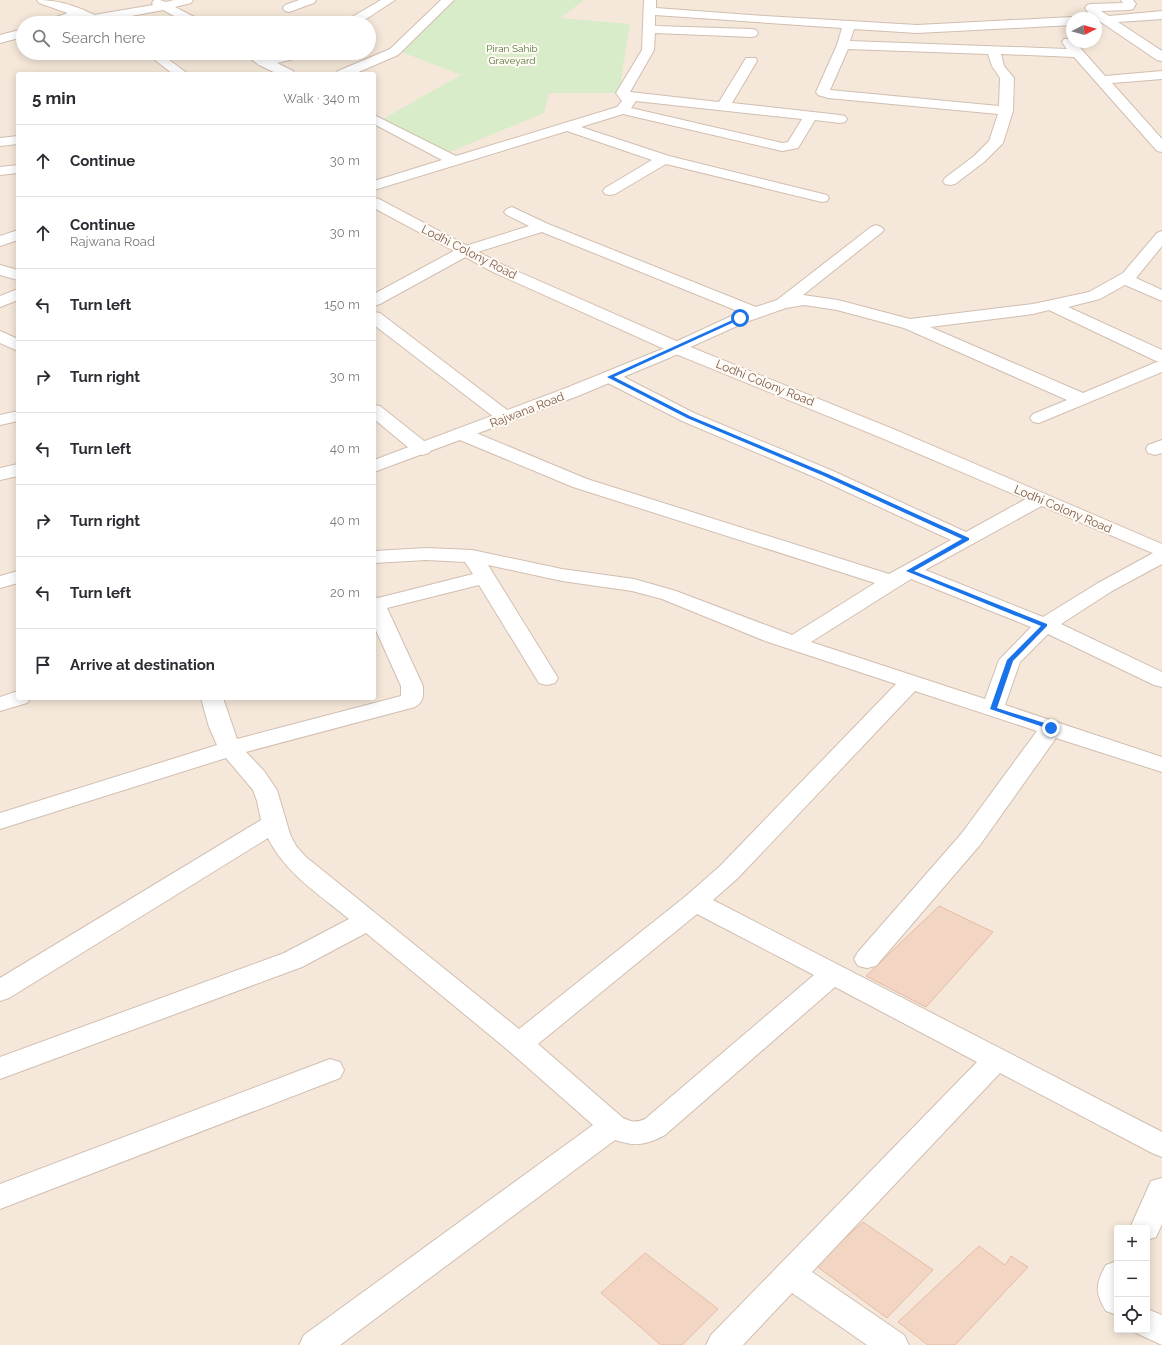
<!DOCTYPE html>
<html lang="en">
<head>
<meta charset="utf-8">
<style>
  :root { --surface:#fff; --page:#f7f7f7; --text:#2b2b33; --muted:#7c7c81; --line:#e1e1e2 }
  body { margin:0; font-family:Raleway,sans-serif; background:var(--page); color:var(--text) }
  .controls { position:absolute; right:12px; bottom:12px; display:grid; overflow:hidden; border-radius:4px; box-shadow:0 2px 10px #0003 }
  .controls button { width:36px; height:36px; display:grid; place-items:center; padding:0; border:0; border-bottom:1px solid var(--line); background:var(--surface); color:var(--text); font:20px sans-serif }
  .compass { position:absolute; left:1066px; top:12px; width:36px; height:36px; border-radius:50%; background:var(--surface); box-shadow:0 2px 10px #0003; rotate:84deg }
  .stop { position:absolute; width:12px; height:12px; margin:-9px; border:3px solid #1a73e8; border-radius:50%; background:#fff }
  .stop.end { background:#1a73e8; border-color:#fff; box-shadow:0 1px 4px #0008 }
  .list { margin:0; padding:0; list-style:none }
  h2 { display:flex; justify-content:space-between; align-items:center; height:52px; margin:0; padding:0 16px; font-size:17px }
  h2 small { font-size:13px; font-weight:400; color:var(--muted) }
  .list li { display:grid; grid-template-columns:26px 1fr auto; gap:12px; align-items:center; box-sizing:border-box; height:72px; padding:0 16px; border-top:1px solid var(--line) }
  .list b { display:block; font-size:15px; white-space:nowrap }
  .list p { margin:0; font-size:13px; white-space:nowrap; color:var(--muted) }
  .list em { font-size:13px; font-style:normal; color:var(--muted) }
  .icon { flex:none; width:22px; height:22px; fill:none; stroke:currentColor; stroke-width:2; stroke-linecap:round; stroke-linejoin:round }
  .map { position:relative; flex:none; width:1162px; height:1345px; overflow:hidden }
  .search { position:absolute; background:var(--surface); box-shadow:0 2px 10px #0003; left:16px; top:16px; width:360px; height:44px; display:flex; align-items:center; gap:10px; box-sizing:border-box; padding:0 14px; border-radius:22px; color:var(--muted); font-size:15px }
  .panel { position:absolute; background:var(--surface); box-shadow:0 2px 10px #0003; left:16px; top:72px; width:360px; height:628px; border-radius:4px }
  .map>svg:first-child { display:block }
  .residential { fill:#f5e8da; fill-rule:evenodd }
  .green { fill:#d8ecc9 }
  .building { fill:#f3d5c3; stroke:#e6bba3 }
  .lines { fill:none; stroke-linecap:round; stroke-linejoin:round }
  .minor-casing { stroke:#d1beb0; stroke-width:2 }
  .tertiary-casing { stroke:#d1beb0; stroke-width:2 }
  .secondary-casing { stroke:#d6c0b0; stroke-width:2 }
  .minor { fill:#fff; fill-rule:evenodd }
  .tertiary { fill:#fff; fill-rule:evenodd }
  .secondary { fill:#fff; fill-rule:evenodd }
  .route { fill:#1a73e8 }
  .labels { text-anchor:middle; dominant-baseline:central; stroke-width:4; stroke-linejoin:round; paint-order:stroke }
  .far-park-label { font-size:10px; fill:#537a41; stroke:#fffaf3 }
  .street-label { font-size:12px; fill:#7a5c4d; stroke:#fffaf3 }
</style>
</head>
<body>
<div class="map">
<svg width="1162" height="1345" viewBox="0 0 1162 1345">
  <rect width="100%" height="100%" fill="#fdf6ec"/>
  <path class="residential" d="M0 0H1162V1345H0ZM1072 18H1096V42H1072ZM23 23H369V53H23ZM18 74H374V698H18ZM1117 1228H1147V1330H1117Z"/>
  <path class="green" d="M443 0H582L583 1 560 18 630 24 619 93H549L544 113 445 154 381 120 461 75 399 51Z"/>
  <path class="building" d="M939 906 993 932 926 1007 866 976Z
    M863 1222 933 1270 887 1318 815 1265Z
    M979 1246 1005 1265 1011 1256 1028 1267 955 1345H928L898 1322Z
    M645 1253 718 1309 682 1345H661L601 1293Z"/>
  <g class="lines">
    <defs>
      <path id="minor" d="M154 0H160L166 2 174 0H193L191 3 175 7 200 20 202 23H187L163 10 94 23 90 22 88 19 90 16 94 15 153 5 152 3Z
        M299 0H316L314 3 289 12 285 11 283 8 285 5Z
        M381 0H395L360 23H345L347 20Z
        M441 0H454L398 55 354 74H336L338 71 390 49Z
        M644 0H656V8L765 16 917 25 1072 17 1075 18H1072V25L917 33 854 29 850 41 1067 49 1062 42 1064 39H1072V42H1075L1105 76 1162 71V79L1112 83 1162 139V152L1157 151 1074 57 1001 54 1004 66 1014 78 1013 111 1003 143 984 162 955 184 950 185 945 184 943 181 945 178 974 156 989 141 998 114 828 98 818 95 816 92 837 45 842 28 655 15V26L752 29 756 30 758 33 756 36 752 37 655 33 654 50 630 92 719 102 746 58H756L757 61 732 103 840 115 845 116 847 119 845 122 840 123 815 120 798 148 782 151 623 114 581 127 669 156 827 195 829 198 827 201 822 202 666 164 615 194 610 195 605 194 603 191 605 188 652 160 567 131 374 190V181L442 160 374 124V115L456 156 617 107 622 101 616 93 642 50ZM848 49 988 54 992 66 1000 78 999 106 830 90ZM636 101 802 119 788 142 782 143 631 108Z
        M1121 0H1133L1136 4 1133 9 1129 10 1101 11 1109 16 1162 11V19L1118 22 1162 51V61L1157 60 1089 14 1085 8 1087 5 1091 4 1123 3Z
        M80 9 84 10 86 13 84 16 63 23H45L47 20Z
        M23 29V37L0 43V35Z
        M243 53H259L267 57 286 53H308L306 56 277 63 293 71 295 74H278L259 65Z
        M18 136V144L0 146V138Z
        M18 165V173L0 175V167Z
        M512 207 548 224 756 307 777 300 871 227 876 225 881 227 884 230 881 233 803 295 838 300 910 319 1033 304 1089 292 1123 273 1157 233 1162 231V246L1136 278 1162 290V301L1125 285 1100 299 1068 307 1162 350V372L1039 423 1033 422 1030 418 1033 414 1067 400 904 328 837 310 804 305 786 308 746 322 677 353 671 352 668 348 671 344 740 312 542 232 471 254 380 304 374 306V294L459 248 529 226 507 215 504 212 507 209ZM1049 310 1156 361H1159L1083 393 930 327 1033 314Z
        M18 230V240L0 246V236Z
        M0 265 18 270V280L0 275Z
        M18 289V300L0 307V296Z
        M374 312 380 313 511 413 514 417 511 421 505 422 499 421 374 325Z
        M0 331 18 339V351L0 343Z
        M610 372 616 373 694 413 833 471 966 532 1033 495 1040 493 1047 495 1050 499 1047 503 925 570 1043 617 1098 583 1155 552 1162 550V564L1112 591 1061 624 1162 672V687L1154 685 1048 634 1020 662 1005 705 1162 757V772L1056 738 980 845 876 966 867 968 858 966 854 959 858 952 962 833 1037 731 915 691 738 878 713 900 1162 1132V1157L1152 1153 1000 1073 812 1272 904 1335 909 1345H867L792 1293 743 1345H706L711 1335 977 1062 835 987 665 1135C646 1145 636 1147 615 1140L340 1345H299L304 1335 593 1125 509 1051 366 933 302 967 0 1079V1057L284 953 349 919C320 895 285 873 268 838L9 998 0 1001V978L261 820 257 801 253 790 226 758 0 829V813L217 745 209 727 201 698H223L237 739 401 696V686L374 626V597L378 598 473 574 465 562 426 560 374 563V551L426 548 472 550 562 569 634 579 676 591 792 635 875 583 573 487 455 438 453 434 455 430 462 428 469 430 587 479 889 574 951 540 819 479 682 421 604 381 601 377 604 373ZM488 565 562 581 632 591 662 599 765 641 896 684 720 866 686 896 519 1029 306 857 296 846 290 834 277 790 264 771 246 752 415 707C424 701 423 696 423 686L387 608 479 585 539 683 547 685 555 683 558 678ZM911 579 1031 627 999 660 985 699 811 642ZM697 914 814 975 645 1119C636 1123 631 1122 623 1118L538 1044Z
        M374 405 380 406 429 445 431 449 429 453 422 455 415 453 374 419Z
        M18 411V421L0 425V415Z
        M1162 440V453L1155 455 1148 453 1146 449 1148 445Z
        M18 464V476L0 480V468Z
        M18 691V698H30L27 703 0 711V697Z
        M330 1059 340 1062 344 1070 340 1078 0 1209V1184Z
        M1162 1178V1224L1156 1237 1147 1240V1228H1130L1151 1181Z
        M1117 1261V1315L1106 1311C1094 1292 1096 1283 1106 1265Z
        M1147 1309 1162 1315V1345L1136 1333 1134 1330H1147Z"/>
      <path id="tertiary" d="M677 343 683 344 686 348 683 352 578 396 374 472V460L566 388Z
        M18 571V583L0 588V576Z"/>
      <path id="secondary" d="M37 0C64 0 82 9 105 20L107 23H91L76 16 39 3Z
        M146 53H160L188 74H173Z
        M374 198 379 199 505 266 683 344 898 431 1162 544V557L884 439 671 352 493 272 374 208Z"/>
    </defs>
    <use href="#minor" class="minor-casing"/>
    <use href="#tertiary" class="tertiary-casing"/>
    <use href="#secondary" class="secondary-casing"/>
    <use href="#minor" class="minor"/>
    <use href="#tertiary" class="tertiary"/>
    <use href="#secondary" class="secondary"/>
  </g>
  <path class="route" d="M739 317 743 318 614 377 690 416 828 474 969 538V540L914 571 1047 624V626L1013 661 997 708 1054 726V729H1049L990 709 1007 660 1041 626 906 571 962 539 824 476 687 418 607 377Z"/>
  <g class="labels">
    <g class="far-park-label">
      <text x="512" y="48">Piran Sahib<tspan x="512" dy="12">Graveyard</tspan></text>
    </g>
    <g class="street-label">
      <text transform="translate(469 252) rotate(27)">Lodhi Colony Road</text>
      <text transform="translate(765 383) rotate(22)">Lodhi Colony Road</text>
      <text transform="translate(527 410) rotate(-21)">Rajwana Road</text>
      <text transform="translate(1063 509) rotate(23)">Lodhi Colony Road</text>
    </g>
  </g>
</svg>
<div class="controls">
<button>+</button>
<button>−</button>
<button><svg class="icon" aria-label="locate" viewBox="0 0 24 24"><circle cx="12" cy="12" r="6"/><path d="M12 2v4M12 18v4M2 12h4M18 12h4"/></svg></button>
</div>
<svg class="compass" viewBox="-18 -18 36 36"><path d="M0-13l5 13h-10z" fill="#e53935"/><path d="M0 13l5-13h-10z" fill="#7c7c81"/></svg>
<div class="stop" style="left:740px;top:318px"></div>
<div class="stop end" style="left:1051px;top:728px"></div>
<div class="search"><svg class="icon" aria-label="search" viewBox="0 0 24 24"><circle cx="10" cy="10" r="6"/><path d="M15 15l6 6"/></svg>Search here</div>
<section class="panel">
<h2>5 min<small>Walk · 340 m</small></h2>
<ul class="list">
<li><svg class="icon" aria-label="ahead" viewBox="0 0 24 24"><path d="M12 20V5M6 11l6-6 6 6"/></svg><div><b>Continue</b></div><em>30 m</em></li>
<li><svg class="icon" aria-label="ahead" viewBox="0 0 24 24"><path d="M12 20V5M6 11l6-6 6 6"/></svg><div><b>Continue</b><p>Rajwana Road</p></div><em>30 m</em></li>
<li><svg class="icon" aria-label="left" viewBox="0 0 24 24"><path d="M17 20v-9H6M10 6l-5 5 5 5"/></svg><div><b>Turn left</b></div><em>150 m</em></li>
<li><svg class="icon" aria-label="right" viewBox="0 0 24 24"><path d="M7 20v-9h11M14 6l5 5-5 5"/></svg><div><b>Turn right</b></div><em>30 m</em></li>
<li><svg class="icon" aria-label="left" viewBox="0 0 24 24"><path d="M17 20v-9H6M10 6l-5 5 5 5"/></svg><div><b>Turn left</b></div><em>40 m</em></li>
<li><svg class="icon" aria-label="right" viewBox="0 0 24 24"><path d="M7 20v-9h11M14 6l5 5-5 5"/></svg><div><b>Turn right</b></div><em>40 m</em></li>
<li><svg class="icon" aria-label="left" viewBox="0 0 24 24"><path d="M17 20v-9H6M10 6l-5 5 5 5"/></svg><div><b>Turn left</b></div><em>20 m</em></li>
<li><svg class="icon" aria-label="arrive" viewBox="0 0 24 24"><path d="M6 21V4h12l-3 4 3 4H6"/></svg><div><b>Arrive at destination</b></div></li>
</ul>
</section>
</div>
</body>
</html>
